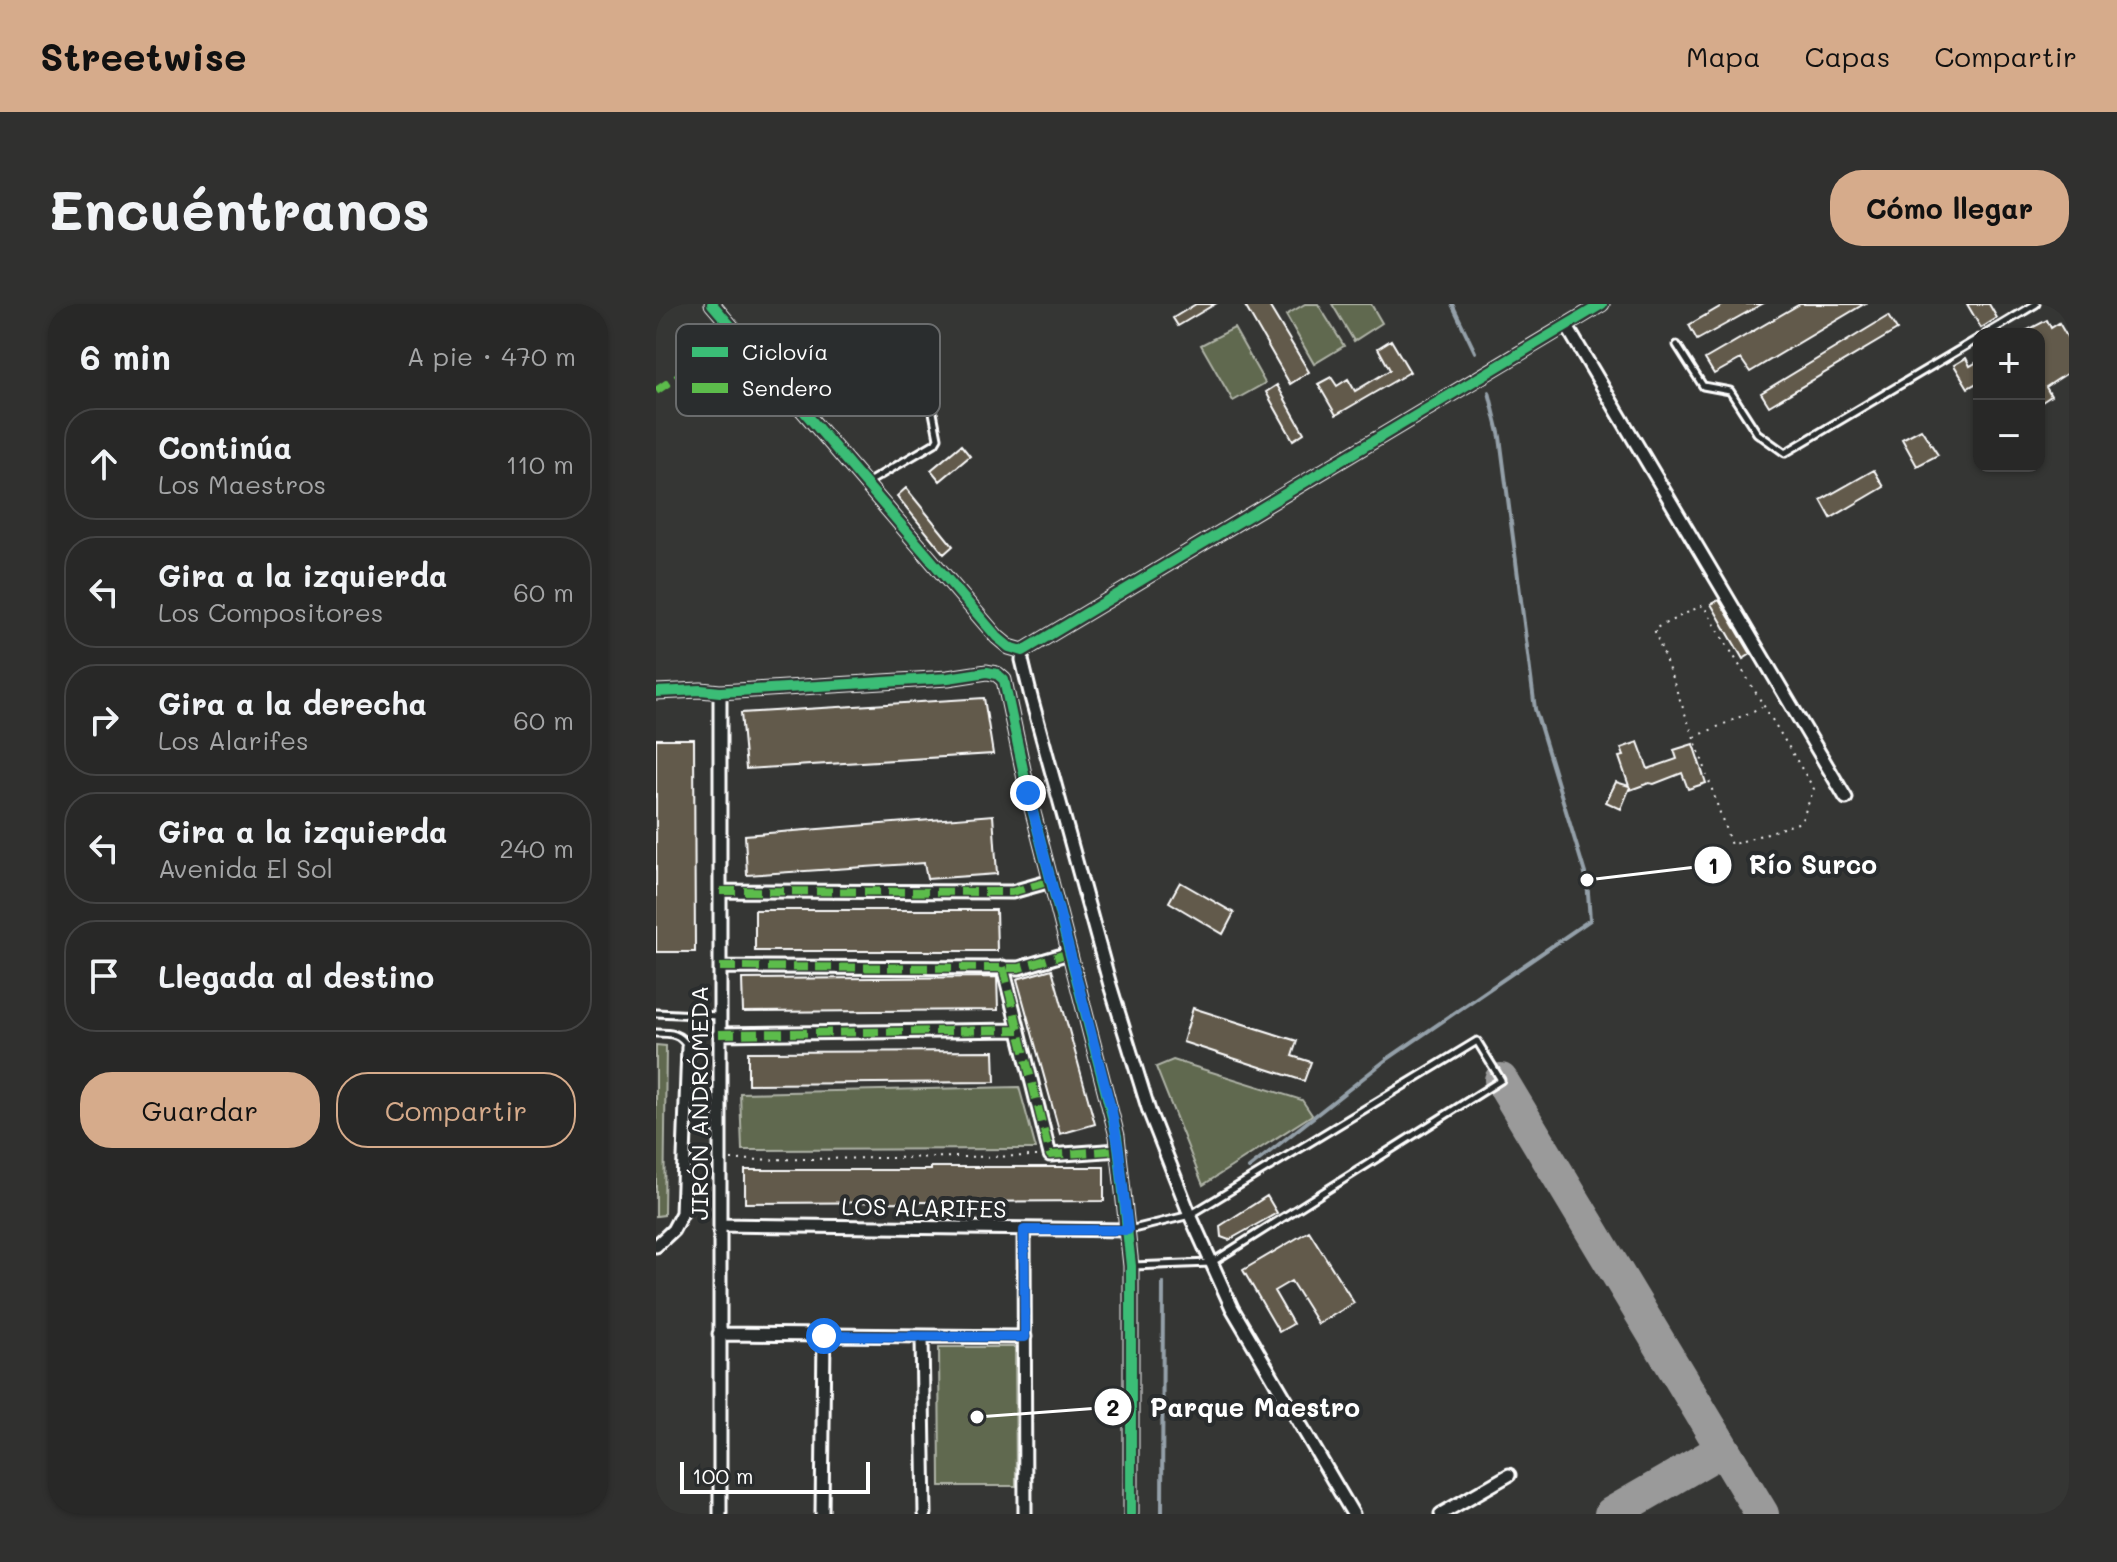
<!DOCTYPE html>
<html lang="es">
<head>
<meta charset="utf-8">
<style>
  :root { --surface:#282827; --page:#30302f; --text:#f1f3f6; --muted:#a5a6a7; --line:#444; --accent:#d6ab8b }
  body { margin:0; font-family:Mali,sans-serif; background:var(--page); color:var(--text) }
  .controls { position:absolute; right:24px; top:24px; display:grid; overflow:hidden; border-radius:16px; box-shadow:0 2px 6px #0004 }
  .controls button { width:72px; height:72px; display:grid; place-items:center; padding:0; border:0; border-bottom:2px solid var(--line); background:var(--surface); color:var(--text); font:40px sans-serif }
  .scale { position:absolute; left:24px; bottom:20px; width:190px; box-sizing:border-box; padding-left:8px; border:4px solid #fff; border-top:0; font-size:22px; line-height:28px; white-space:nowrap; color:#fff; -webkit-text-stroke:6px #2a2d2e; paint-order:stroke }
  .stop { position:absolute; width:24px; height:24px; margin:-18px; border:6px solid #1a73e8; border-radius:50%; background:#fff }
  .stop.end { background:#1a73e8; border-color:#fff; box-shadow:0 2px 8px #0008 }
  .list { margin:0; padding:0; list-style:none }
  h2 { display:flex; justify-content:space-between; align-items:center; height:104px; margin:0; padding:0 32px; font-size:34px }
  h2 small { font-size:26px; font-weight:400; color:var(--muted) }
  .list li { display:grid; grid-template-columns:52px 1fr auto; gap:24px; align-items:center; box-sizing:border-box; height:112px; margin:0 16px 16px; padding:0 16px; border:2px solid var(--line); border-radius:32px }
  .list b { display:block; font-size:30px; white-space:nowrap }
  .list p { margin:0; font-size:26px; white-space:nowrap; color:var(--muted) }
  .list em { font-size:26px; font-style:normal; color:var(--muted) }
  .actions { display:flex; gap:16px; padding:24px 32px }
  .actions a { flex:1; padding:18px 0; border:2px solid var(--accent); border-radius:32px; text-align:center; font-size:28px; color:var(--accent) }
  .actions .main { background:var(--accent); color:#111 }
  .icon { flex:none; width:44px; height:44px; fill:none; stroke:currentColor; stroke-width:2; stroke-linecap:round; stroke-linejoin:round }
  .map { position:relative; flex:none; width:1413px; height:1210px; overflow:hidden; border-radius:32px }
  header { display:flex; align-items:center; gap:48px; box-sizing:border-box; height:112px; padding:0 40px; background:var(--accent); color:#111 }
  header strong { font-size:38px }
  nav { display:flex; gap:44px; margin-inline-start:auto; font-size:28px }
  .intro { display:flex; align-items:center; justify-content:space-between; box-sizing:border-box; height:192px; padding:0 48px }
  h1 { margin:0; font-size:56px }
  .button { padding:20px 36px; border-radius:32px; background:var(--accent); color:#111; font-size:28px; font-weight:700 }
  main { display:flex; gap:48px; padding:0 48px }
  aside { flex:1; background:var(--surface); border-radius:32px; box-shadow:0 2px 6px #0004 }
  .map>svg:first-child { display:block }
  .green { fill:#606950; stroke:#b0b4a8; stroke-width:2 }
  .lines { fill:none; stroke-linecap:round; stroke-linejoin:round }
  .stream { stroke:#94a0a9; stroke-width:4 }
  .taxiway { stroke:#9a9a9a; stroke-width:34 }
  .building { fill:#625a4b; stroke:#fff; stroke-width:2 }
  .service-casing { stroke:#fff; stroke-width:11 }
  .minor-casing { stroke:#fff; stroke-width:17 }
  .path { stroke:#fff; stroke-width:2; stroke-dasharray:2 6; stroke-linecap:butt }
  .service { stroke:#2a2d2e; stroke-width:5 }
  .minor { stroke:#2a2d2e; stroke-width:11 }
  .quiet { stroke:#5cbc4b; stroke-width:8; stroke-dasharray:16 8; stroke-linecap:butt }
  .cycleway-casing { stroke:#2a2d2e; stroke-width:15 }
  .cycleway { stroke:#3abd76; stroke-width:10 }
  .route { stroke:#1a73e8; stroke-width:10 }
  .labels { text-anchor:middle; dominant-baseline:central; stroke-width:8; stroke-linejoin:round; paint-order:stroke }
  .street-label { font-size:24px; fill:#fff; stroke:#2a2d2e }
  .key { fill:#2a2d2e; stroke:#6a6c6d; stroke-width:2 }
  .key-label { font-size:22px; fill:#fff }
  .leader { fill:none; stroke:#fff; stroke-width:3 }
  .callout-dot { fill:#fff; stroke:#2a2d2e; stroke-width:3 }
  .mark-label { font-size:24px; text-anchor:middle; font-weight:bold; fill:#111 }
  .callout-label { font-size:26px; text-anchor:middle; font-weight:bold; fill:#fff; stroke:#2a2d2e; stroke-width:8; stroke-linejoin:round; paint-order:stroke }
</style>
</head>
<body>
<header>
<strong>Streetwise</strong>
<nav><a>Mapa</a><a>Capas</a><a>Compartir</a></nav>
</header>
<div class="intro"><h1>Encuéntranos</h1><a class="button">Cómo llegar</a></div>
<main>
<aside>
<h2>6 min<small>A pie · 470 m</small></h2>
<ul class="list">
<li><svg class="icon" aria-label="ahead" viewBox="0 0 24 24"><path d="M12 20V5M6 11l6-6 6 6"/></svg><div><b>Continúa</b><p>Los Maestros</p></div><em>110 m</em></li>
<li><svg class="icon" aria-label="left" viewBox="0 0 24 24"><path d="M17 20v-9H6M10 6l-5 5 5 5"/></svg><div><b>Gira a la izquierda</b><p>Los Compositores</p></div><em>60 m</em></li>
<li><svg class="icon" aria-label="right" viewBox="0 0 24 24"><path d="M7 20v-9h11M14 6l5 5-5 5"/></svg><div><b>Gira a la derecha</b><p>Los Alarifes</p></div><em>60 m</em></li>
<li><svg class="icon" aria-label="left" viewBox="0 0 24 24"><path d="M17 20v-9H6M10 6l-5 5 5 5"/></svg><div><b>Gira a la izquierda</b><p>Avenida El Sol</p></div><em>240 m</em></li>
<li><svg class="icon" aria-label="arrive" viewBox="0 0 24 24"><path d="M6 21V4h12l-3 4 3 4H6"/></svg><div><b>Llegada al destino</b></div></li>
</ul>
<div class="actions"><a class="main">Guardar</a><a>Compartir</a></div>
</aside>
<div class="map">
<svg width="1413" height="1210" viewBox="0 0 1413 1210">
  <rect width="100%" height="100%" fill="#353634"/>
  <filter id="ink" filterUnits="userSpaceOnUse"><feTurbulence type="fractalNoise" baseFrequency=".0125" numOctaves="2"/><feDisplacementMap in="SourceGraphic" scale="16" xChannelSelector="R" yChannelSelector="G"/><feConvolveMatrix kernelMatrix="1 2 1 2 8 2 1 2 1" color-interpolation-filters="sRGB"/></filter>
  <g filter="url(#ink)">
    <path class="green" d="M649 0H662L688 42 658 60 630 11Z
      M676 0H715L726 19 698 37Z
      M578 24 609 79 577 97 545 41Z
      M0 741 10 742 8 911 0 912Z
      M517 756 646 796 656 811 547 881 500 763Z
      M363 783 380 845 86 846 84 789Z
      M283 1043H359L360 1182H284Z"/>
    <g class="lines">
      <path class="stream" d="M796 0 819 48
        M593 864 730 756 934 616 931 576 879 405 844 133 833 88
        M506 1210 507 979"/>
      <path class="taxiway" d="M845 776 1106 1210
        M955 1210 1067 1145"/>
    </g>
    <path class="building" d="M540 0H559L522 22 517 14Z
      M588 0H612L653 68 634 80Z
      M1069 0H1106L1041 36 1033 21Z
      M1144 0H1208L1094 68 1085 55 1058 70 1049 55Z
      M1311 0H1333L1341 14 1325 24Z
      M1232 12 1241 26 1113 102 1105 89Z
      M1391 16 1395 24 1403 19 1413 36V68L1390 83 1395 92 1383 100V30H1364Z
      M735 36 754 68 680 111 662 80 675 73 681 82 692 75 699 87 734 66 722 44Z
      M1310 54 1314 62 1323 57V78L1312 84 1298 61Z
      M621 81 648 129 637 136 610 88Z
      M1265 125 1282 151 1261 162 1246 135Z
      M305 141 314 152 284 177 275 166Z
      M1218 166 1228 183 1175 214 1165 196Z
      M250 184 297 242 288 250 241 192Z
      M1063 296 1095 350 1087 355 1055 300Z
      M328 394 337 450 90 465 85 409Z
      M0 435H38L39 648H0Z
      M982 438 992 465 1021 455 1018 446 1037 440 1050 479 1032 485 1026 469 998 480 993 479 974 486V483L965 505 950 498 960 478 973 482 963 453 968 452 965 444Z
      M337 511 341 570 271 575 268 559 91 571 89 531Z
      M524 578 578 609 567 630 513 598Z
      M99 606H340L341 647H99Z
      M396 665 439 820 404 830 361 675Z
      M341 673 342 706 87 708 86 675Z
      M537 704 641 737 636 752 655 758 648 777 527 738Z
      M338 747 339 778 92 780V748Z
      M275 863H448V897L89 899V866H275Z
      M611 892 621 909 573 936 565 933 564 922Z
      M653 927 698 999 662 1020 635 977 618 987 637 1020 623 1028 587 966Z"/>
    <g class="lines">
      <defs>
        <path id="service" d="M1330 30 1380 0
          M1021 41 1047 82 1074 87 1101 129 1129 149 1323 34
          M211 179 279 139 282 134 272 83
          M0 709 63 712
          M0 729C15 729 24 729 32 743
          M473 926 534 911 821 737 845 776 555 959 476 962"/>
        <path id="minor" d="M56 0 341 333 353 343 367 347 946 0
          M910 21 1190 494
          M367 347 366 356 375 393 454 681 493 807 534 911 576 1004 697 1210
          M0 388 45 386 64 388 292 374 331 368 341 370 348 376 372 489 461 832 475 962V1210
          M64 388V1210
          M64 587 356 588 395 577
          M64 663 363 664 413 649
          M347 663 394 851 463 846
          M63 730 363 726
          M64 921 472 926
          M368 926 369 1210
          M0 942 17 926 26 909 32 743
          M63 1030 369 1033
          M266 1034 269 1210
          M166 1210 168 1032
          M785 1210 853 1171"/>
      </defs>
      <use href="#service" class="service-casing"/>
      <use href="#minor" class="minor-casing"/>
      <path class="path" d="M1039 433 1106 403
        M1049 464 998 325 1047 301 1158 485 1145 518 1075 541 1051 471
        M75 856 381 852"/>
      <use href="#service" class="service"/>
      <use href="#minor" class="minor"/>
      <path class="quiet" d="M0 87 25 70
        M64 587 356 588 395 577
        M64 663 363 664 413 649
        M347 663 394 851 463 846
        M63 730 363 726"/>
      <defs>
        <path id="cycleway" d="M56 0 341 333 353 343 367 347 946 0
          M0 388 45 386 64 388 292 374 331 368 341 370 348 376 372 489 461 832 475 962V1210"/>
      </defs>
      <use href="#cycleway" class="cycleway-casing"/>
      <use href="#cycleway" class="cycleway"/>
    </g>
  </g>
  <g class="lines" filter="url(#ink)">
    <path class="route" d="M168 1032 369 1033 368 926H472L463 846 456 808 372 489"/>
  </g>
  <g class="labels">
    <g class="street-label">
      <text transform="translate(42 799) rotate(-90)">JIRÓN ANDRÓMEDA</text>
      <text transform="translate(268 903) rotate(1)">LOS ALARIFES</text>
    </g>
  </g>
  <rect x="20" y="20" width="264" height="92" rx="12" class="key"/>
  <rect x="36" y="43" width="36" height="10" fill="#3abd76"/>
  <rect x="36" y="79" width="36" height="10" fill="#5cbc4b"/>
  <g class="key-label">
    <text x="86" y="56">Ciclovía</text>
    <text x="86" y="92">Sendero</text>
  </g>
  <path class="leader" d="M931 576L1057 561M321 1113L457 1103"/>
  <g class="callout-dot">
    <circle cx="931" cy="576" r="8"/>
    <circle cx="321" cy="1113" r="8"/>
    <circle cx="1057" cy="561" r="20"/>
    <circle cx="457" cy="1103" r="20"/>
  </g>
  <g class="mark-label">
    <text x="1057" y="570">1</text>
    <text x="457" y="1112">2</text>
  </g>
  <g class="callout-label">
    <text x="1157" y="570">Río Surco</text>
    <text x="599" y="1113">Parque Maestro</text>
  </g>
</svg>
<div class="controls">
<button>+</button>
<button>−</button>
</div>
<div class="scale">100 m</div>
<div class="stop" style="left:168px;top:1032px"></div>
<div class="stop end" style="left:372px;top:489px"></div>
</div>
</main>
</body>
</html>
